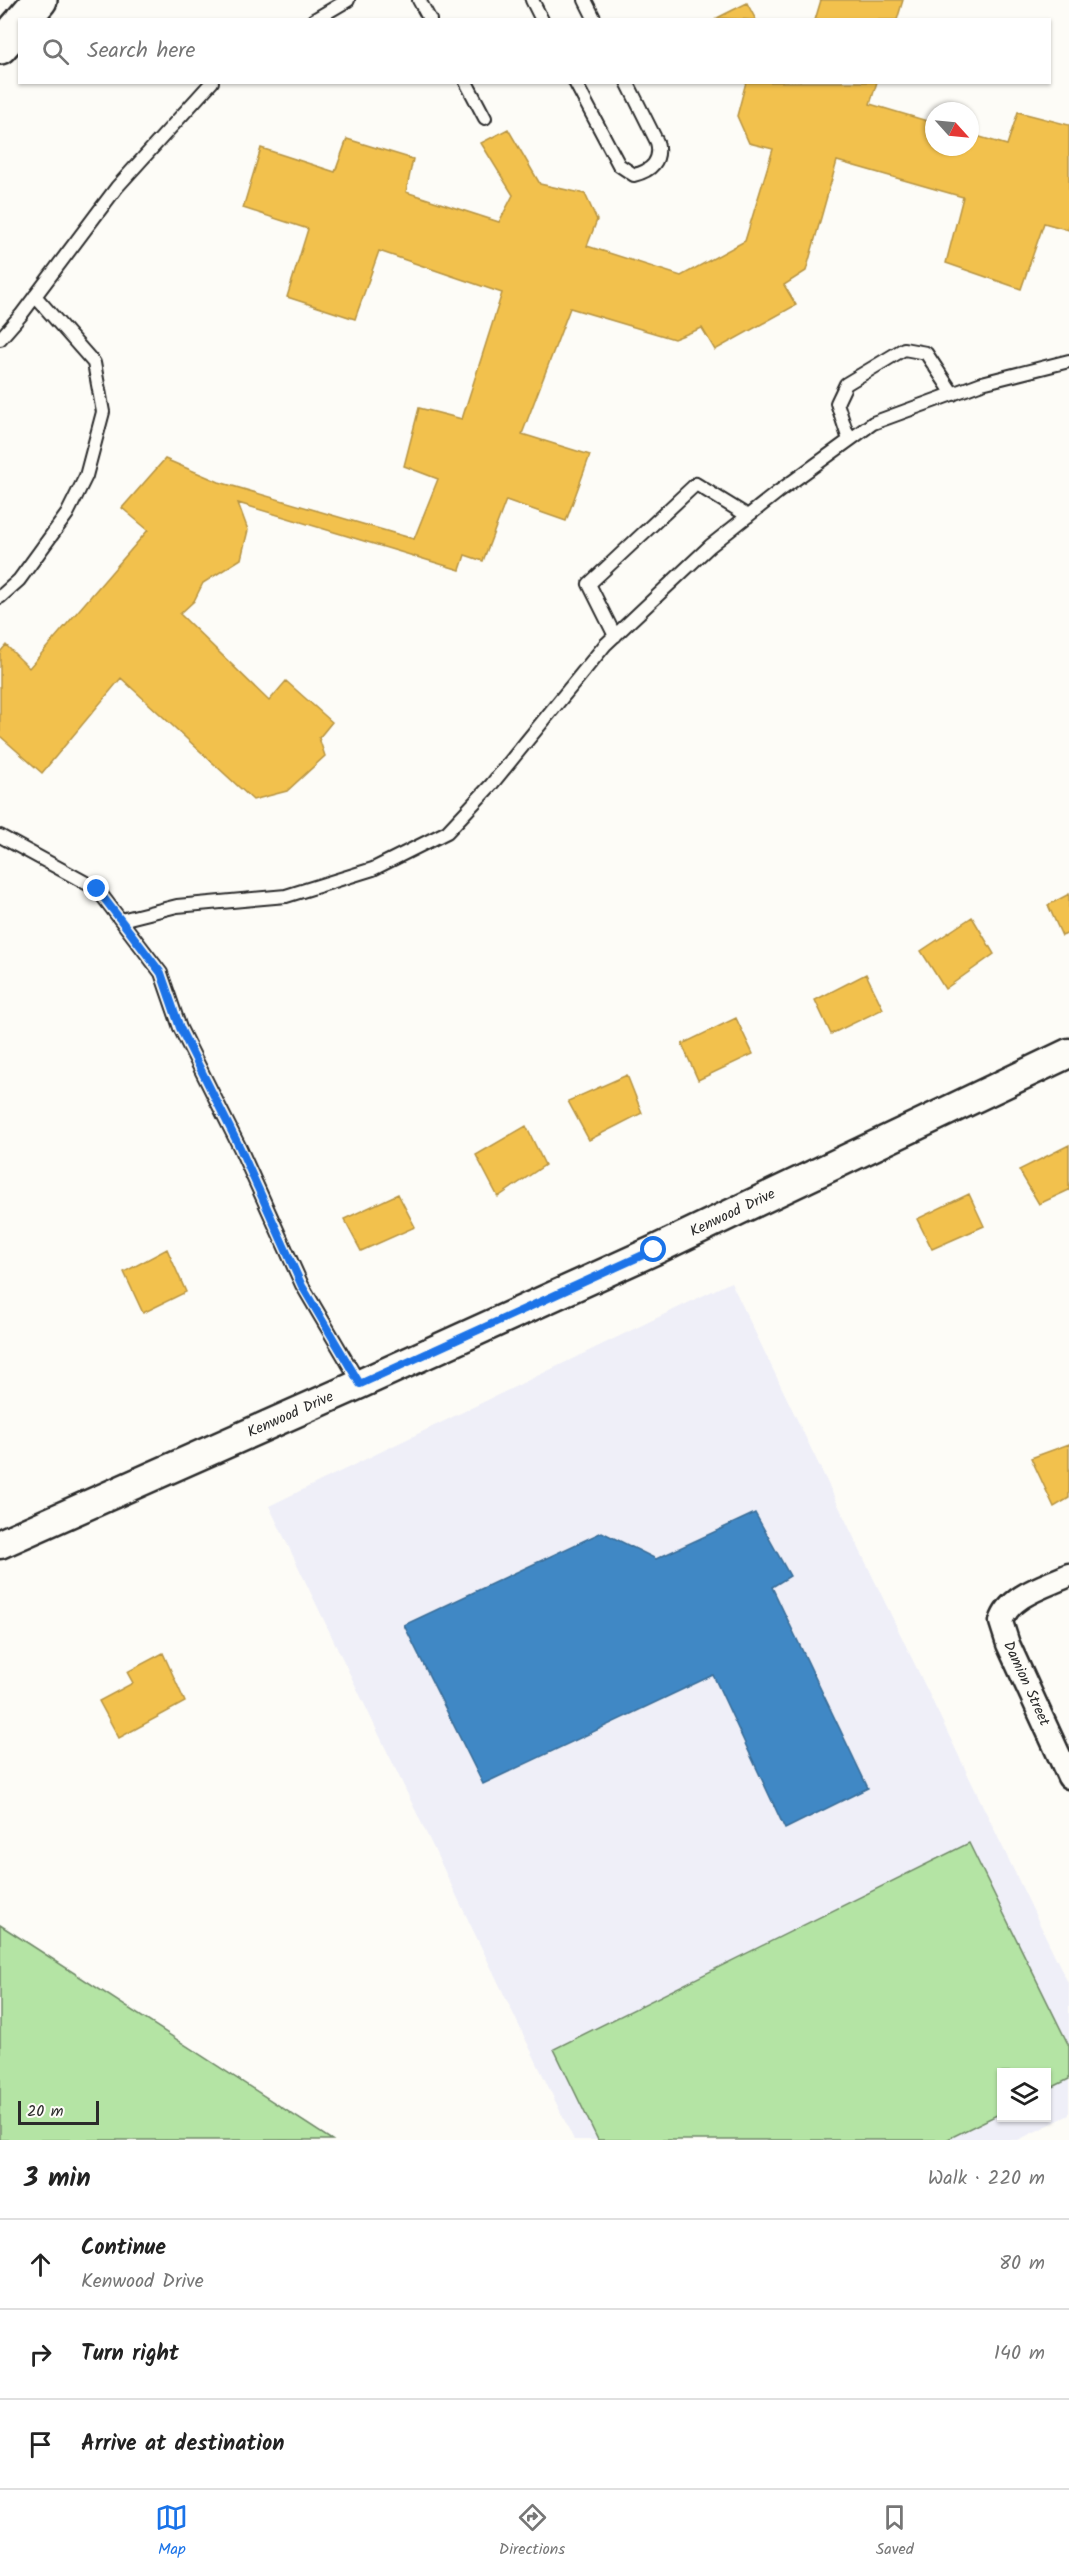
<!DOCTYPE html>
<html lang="en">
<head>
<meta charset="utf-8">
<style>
  :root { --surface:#fff; --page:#f6f6f6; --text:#222; --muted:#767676; --line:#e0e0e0; --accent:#1a73e8 }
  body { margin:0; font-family:Kalam,sans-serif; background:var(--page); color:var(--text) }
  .controls { position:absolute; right:18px; bottom:18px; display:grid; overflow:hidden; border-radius:0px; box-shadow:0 2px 4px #0004 }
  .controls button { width:54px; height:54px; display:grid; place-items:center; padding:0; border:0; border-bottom:2px solid var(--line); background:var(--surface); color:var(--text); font:30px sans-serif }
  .compass { position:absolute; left:925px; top:102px; width:54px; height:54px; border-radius:50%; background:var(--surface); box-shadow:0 2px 4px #0004; rotate:117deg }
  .scale { position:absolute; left:18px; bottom:15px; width:81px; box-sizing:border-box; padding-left:6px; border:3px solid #2b2b2b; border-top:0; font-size:16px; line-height:21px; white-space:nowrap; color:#2b2b2b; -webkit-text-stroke:4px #fdfcf7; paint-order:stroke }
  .stop { position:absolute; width:18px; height:18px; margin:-14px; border:4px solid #1a73e8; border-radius:50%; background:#fff }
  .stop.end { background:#1a73e8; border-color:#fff; box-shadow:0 2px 6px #0008 }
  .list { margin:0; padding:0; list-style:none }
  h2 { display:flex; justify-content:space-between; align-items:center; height:78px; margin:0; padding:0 24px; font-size:26px }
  h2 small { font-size:20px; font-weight:400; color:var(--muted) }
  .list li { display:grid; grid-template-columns:39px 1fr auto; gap:18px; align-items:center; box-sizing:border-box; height:90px; padding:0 24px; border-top:2px solid var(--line) }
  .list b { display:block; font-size:22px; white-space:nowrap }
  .list p { margin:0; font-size:20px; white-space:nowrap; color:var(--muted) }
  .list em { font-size:20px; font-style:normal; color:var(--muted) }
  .icon { flex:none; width:33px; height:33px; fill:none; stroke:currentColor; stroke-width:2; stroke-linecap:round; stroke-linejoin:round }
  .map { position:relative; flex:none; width:1069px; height:2140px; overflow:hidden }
  .search { position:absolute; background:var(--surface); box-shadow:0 2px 4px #0004; left:18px; right:18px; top:18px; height:66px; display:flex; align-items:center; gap:15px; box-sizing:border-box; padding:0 21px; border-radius:0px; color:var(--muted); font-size:22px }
  .sheet { height:348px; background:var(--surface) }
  nav { display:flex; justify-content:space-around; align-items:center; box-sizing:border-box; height:84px; border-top:2px solid var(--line); background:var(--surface); font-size:16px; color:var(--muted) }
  nav a { display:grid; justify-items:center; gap:3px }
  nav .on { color:var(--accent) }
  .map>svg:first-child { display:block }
  .built { fill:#efeff8; fill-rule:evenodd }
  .green { fill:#b4e4a4; stroke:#708868; stroke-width:1.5 }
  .homes { fill:#f2c14e; stroke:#b69444; stroke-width:1.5 }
  .schools { fill:#3f88c5; stroke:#396c97; stroke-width:1.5 }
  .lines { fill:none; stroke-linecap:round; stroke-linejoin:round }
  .service-casing { stroke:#2b2b2b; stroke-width:16 }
  .minor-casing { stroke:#2b2b2b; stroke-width:27 }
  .tertiary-casing { stroke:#2b2b2b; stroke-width:33 }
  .motorway-casing { stroke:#2b2b2b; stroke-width:38 }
  .service { stroke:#fdfcf7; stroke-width:12 }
  .minor { stroke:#fdfcf7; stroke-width:22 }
  .tertiary { stroke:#fdfcf7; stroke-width:28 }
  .motorway { stroke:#fdfcf7; stroke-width:33 }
  .route { stroke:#1a73e8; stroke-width:8 }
  .labels { text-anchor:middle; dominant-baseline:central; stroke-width:6; stroke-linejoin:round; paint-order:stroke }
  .street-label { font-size:15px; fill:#2b2b2b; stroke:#fdfcf7 }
</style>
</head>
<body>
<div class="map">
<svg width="1069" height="2140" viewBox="0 0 1069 2140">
  <rect width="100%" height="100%" fill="#fdfcf7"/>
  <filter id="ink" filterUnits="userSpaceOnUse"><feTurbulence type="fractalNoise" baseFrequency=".0167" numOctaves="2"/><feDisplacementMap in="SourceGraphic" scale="12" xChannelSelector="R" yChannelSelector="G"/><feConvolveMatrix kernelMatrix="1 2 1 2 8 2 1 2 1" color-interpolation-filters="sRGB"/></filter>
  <g filter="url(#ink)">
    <path class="built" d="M731 1282 1069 1985V2115L1018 2140H574L269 1506ZM1002 2072H1046V2118H1002Z"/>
    <path class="green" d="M969 1843 1069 2046V2079L1047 2090 1046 2072H1002L1001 2113 946 2140H598L554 2049Z
      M0 1925 332 2140H0Z"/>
    <path class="homes" d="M821 0H903L897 20H815Z
      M747 3 756 20 717 18Z
      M746 82H877L870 104 934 123V147H970V134L1007 145 1018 112 1069 125V230L1044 223 1021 289 946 263 963 197 837 161 806 271 784 285 796 305 715 350 702 328 674 339 570 308 522 434 590 455 566 521 506 500 483 561 465 555 460 570 238 503 248 530 241 559 203 583 194 601 180 614 269 701 286 681 332 722 319 738 325 756 287 791 253 800 121 678 42 773 0 736V652L6 645 29 668 148 530 122 508 165 459 219 482 414 539 438 479 404 466 419 408 462 419 502 293 379 251 355 319 287 297 308 229 243 208 261 148 335 172 347 139 413 159 406 192 499 222 513 195 481 143 508 129 540 184 585 194 597 220 587 246 681 276 745 241 773 149 749 143 737 116Z
      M1069 894V933L1062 936 1048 905Z
      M972 917 994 954 945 989 921 951Z
      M866 974 883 1009 831 1034 815 1000Z
      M736 1018 753 1054 698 1080 682 1044Z
      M627 1075 642 1113 589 1140 568 1101Z
      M526 1126 545 1165 498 1197 476 1155Z
      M1069 1145V1190L1039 1204 1019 1170Z
      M398 1194 415 1227 361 1251 344 1219Z
      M969 1194 984 1226 932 1249 917 1219Z
      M167 1249 186 1292 143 1313 124 1272Z
      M1069 1444V1498L1054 1507 1031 1458Z
      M163 1653 185 1702 119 1738 99 1701 133 1683 127 1672Z"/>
    <path class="schools" d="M755 1513 790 1576 772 1587 868 1788 785 1829 713 1675 483 1784 404 1625 602 1532 656 1559Z"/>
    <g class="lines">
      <defs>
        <path id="service" d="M419 0 430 20
          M532 0 542 20
          M585 0 595 20
          M314 20 348 0
          M466 82 485 118
          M575 82 619 165 634 175C651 171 662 161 657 142L627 82
          M0 339 21 315 117 187 212 82
          M849 440 837 403 846 384 904 349 926 353 953 394
          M0 597 19 580 67 514 86 476 103 412 94 363 35 296
          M615 636 589 584 696 484 748 516
          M0 836 97 889 161 973 180 1028 240 1148 302 1285 360 1384
          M121 920 177 906 286 896 373 869 447 832 491 785 605 645 710 546 778 492 873 423 982 383 1069 361"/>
        <g id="minor">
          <path id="s1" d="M1069 1575C1046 1586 1009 1595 1001 1622L1008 1644 1069 1777"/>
        </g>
        <g id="tertiary">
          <path id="s2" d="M0 1544 360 1384 655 1250 1069 1053"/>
        </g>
        <path id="motorway" d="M23 20 40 0
          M0 47 20 24"/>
      </defs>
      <use href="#service" class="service-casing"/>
      <use href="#minor" class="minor-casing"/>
      <use href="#tertiary" class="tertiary-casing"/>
      <use href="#motorway" class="motorway-casing"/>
      <use href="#service" class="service"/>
      <use href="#minor" class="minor"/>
      <use href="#tertiary" class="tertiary"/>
      <use href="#motorway" class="motorway"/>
    </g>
  </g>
  <g class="lines" filter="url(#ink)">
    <path class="route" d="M97 889 161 973 180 1028 240 1148 302 1286 360 1384 654 1250"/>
  </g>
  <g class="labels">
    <g class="street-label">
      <text stroke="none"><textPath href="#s2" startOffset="804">Kenwood Drive</textPath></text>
      <text stroke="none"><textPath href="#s2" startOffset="318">Kenwood Drive</textPath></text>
      <text stroke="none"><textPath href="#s1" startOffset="152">Damion Street</textPath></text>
    </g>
  </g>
</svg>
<div class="controls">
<button><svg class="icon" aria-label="layers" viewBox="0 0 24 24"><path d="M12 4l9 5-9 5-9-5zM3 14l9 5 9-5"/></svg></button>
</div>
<svg class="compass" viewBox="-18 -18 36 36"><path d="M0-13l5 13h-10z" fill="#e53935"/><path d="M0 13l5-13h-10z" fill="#767676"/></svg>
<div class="scale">20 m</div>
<div class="stop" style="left:654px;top:1250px"></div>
<div class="stop end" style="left:97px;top:889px"></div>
<div class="search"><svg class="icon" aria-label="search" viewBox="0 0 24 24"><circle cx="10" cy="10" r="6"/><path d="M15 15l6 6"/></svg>Search here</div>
</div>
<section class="sheet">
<h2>3 min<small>Walk · 220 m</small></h2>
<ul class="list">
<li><svg class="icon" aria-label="ahead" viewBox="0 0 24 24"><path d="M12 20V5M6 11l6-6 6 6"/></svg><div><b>Continue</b><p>Kenwood Drive</p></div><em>80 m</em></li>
<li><svg class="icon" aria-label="right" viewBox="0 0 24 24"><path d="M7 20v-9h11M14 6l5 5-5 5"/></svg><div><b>Turn right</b></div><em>140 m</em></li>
<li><svg class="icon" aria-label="arrive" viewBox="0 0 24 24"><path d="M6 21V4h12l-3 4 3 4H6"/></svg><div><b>Arrive at destination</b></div></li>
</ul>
</section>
<nav>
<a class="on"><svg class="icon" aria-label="map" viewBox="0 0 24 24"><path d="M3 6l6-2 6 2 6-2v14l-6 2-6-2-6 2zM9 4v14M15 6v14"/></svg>Map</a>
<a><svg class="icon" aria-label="directions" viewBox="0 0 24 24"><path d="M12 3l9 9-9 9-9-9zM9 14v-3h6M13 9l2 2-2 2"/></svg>Directions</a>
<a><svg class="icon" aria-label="saved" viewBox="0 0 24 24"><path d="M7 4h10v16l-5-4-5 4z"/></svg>Saved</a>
</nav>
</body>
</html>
